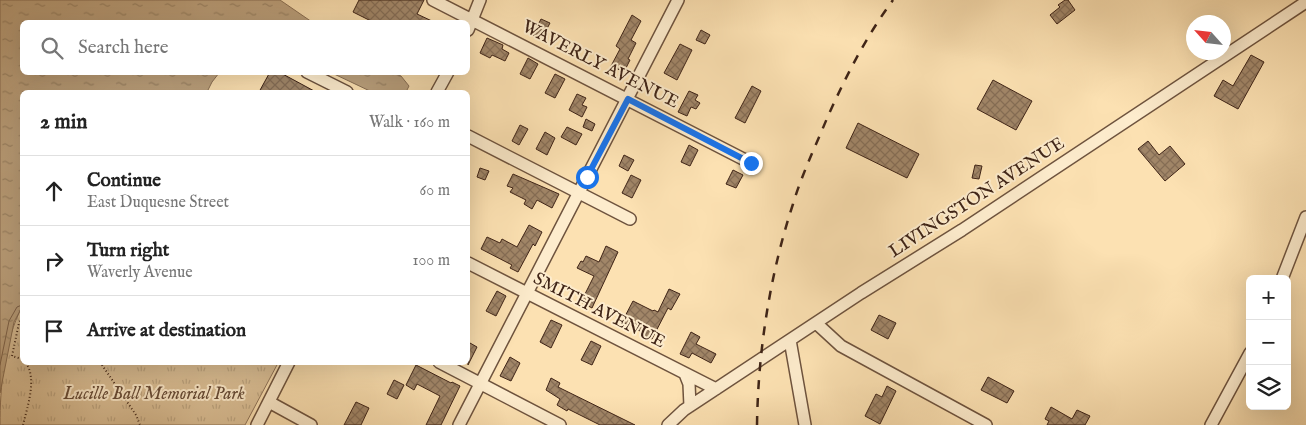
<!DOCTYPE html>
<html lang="en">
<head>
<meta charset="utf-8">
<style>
  :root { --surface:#fff; --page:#f6f6f6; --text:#222; --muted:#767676; --line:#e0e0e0 }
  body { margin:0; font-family:"IM FELL English",serif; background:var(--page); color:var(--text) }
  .controls { position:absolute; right:15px; bottom:15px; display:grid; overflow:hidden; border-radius:8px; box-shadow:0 5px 20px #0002 }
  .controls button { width:45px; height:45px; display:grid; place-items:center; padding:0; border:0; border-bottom:1px solid var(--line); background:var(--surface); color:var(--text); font:25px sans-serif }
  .compass { position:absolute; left:1186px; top:15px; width:45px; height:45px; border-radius:50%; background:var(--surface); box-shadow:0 5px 20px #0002; rotate:297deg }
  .stop { position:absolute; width:15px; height:15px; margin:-11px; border:4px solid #1a73e8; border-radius:50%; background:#fff }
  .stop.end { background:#1a73e8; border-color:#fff; box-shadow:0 1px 5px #0008 }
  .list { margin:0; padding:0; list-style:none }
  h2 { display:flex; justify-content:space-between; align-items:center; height:65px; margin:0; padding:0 20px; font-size:21px }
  h2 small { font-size:16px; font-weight:400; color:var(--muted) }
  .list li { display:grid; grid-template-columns:32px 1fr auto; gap:15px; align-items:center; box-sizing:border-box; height:70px; padding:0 20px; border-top:1px solid var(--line) }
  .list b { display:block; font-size:19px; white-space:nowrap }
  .list p { margin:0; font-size:16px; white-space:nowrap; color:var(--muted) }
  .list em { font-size:16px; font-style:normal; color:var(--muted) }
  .icon { flex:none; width:28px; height:28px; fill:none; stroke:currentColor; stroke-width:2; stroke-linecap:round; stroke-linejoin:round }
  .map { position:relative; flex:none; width:1306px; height:425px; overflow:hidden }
  .search { position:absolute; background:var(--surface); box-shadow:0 5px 20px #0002; left:20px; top:20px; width:450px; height:55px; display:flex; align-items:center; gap:12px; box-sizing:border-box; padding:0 18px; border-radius:8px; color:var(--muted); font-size:19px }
  .panel { position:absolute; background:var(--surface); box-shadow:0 5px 20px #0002; left:20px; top:90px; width:450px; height:275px; border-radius:8px }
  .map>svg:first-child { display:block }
  .park { fill:url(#park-tufts); stroke:#8e7258 }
  .water { fill:url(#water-ripples); stroke:#8a6f54 }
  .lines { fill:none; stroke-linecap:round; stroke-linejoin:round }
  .shore { stroke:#7e624a; stroke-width:1 }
  .building { fill:url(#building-cross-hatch); stroke:#3f2417 }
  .minor-casing { stroke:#6e533e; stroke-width:14 }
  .path { stroke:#3f2417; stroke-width:2; stroke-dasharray:1 2.5; stroke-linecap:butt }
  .minor { stroke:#fdeccd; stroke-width:11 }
  .rail { stroke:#3f2417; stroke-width:2.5; stroke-dasharray:9 9; stroke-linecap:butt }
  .route { stroke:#1a73e8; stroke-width:6 }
  .labels { text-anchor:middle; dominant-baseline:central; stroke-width:4; stroke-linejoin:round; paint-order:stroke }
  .street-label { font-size:18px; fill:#3f2417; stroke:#fdeccd }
  .park-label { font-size:18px; font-style:italic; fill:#664b37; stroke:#fdeccd }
</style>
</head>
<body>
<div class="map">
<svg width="1306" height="425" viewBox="0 0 1306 425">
  <defs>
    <pattern id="park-tufts" width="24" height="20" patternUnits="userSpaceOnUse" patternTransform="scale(1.25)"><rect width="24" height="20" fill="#dcc198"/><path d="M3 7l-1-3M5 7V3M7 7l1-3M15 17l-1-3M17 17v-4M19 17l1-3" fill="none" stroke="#bea682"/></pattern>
    <pattern id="water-ripples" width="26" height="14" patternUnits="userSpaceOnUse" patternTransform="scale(1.25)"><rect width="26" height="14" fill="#bca17d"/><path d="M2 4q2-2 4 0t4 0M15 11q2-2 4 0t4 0" fill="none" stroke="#9a8365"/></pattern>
    <pattern id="building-cross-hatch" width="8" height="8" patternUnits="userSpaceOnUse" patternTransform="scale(1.25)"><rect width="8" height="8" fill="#a18668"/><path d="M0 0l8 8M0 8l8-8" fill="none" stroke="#856d55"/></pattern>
  </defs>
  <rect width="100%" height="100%" fill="#fce1b2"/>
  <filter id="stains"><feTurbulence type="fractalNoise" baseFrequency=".004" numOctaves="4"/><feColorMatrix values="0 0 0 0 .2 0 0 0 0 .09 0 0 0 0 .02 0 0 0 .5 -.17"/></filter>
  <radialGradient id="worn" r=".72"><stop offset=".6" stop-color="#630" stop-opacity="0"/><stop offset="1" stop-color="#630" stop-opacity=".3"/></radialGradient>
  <path class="park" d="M22 307V362L278 363 245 425H0C0 387 4 341 22 307Z"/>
  <path class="water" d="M0 0H280L312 22H22V72L219 73 212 82 207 92H22V307L14 322 0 393Z
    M332 73H394L401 76 409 86 406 92H372Z"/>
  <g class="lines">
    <path class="shore" d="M0 365 9 321 17 307 22 305"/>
  </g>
  <path class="building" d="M359 0H424L417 14 434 22H373L353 12Z
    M1065 0H1068L1075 10 1057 24 1050 15 1060 7 1058 5Z
    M632 15 641 21 631 40 636 43 628 59 630 60 624 72 611 66 620 49 616 46Z
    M541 19 550 23 541 40 533 35Z
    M701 30 710 35 705 44 696 40Z
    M487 38 503 45 502 49 509 53 505 61 492 55 490 58 480 53Z
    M680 44 692 50 677 80 664 73Z
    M1251 55 1264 62 1238 109 1214 96 1223 80 1233 86Z
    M528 58 538 64 530 79 520 74Z
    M270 72H279L316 92H259Z
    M555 74 565 79 555 98 545 93Z
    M993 80 1032 101 1016 130 977 109Z
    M752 86 761 91 745 123 735 118Z
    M689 91 698 95 695 100 700 103 696 109 691 107 687 116 678 112Z
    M577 94 586 98 582 105 587 107 582 117 569 110Z
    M586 119 595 124 592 131 583 127Z
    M858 123 919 154 907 178 846 148Z
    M520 125 528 129 519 145 512 141Z
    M567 127 582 134 576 145 561 137Z
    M545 132 555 138 547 155 536 149Z
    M1148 141 1159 155 1170 146 1185 164 1165 181 1138 149Z
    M689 145 698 150 690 166 681 162Z
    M624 155 634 160 628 171 619 166Z
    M975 165 982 166 979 179 972 178Z
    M480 168 489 171 485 180 477 177Z
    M733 170 743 175 736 188 726 184Z
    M513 174 559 194 552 208 537 200 532 209 524 204 526 200 510 192 513 188 507 186Z
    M631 175 641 180 632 198 622 193Z
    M529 225 542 232 535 246 533 244 518 272 510 268 512 265 481 249 487 237 500 243 502 239 517 247Z
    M606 246 618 252 592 308 581 302 594 276 577 268 581 261 583 262 586 256 599 262Z
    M669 289 680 294 671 310 668 308 652 339 641 334 642 332 622 322 633 301 653 311 654 310 658 312Z
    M497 291 506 296 496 316 486 311Z
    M879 315 896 323 888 339 871 330Z
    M551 320 562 325 551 348 540 342Z
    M691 332 700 337 696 344 716 354 711 363 692 353 689 358 680 354Z
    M591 341 601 346 592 365 581 360Z
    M470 343 477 347 468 365V349Z
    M510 357 520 363 511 381 500 376Z
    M416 365 451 383 452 382 460 386 441 425H426L440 396 417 384 414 390 406 385Z
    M988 377 1014 391 1007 403 981 390Z
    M551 378 560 383 558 387 635 425H600L568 409 567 411 557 405 560 399 546 390Z
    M394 380 404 385 397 399 387 394Z
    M887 386 896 391 880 424 865 416 876 394 882 397Z
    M356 402 369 408 361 425H344Z
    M1051 407 1072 419 1077 410 1090 416 1085 425H1047L1049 421 1045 419Z"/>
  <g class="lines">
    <defs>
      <path id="minor" d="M433 0 751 163
        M468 30 480 0
        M307 72 347 92
        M437 92 448 72
        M468 136 630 219
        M468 263 716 389
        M1282 279 1306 217
        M816 323 841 346 986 425
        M790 340 805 425
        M439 362 560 425
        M685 374 689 384 690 406
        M269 402 311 425
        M257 425 289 362
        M459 425 678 0
        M668 425 684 410 861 293 962 230 1306 2
        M1211 425 1250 353"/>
    </defs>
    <use href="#minor" class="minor-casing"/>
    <path class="path" d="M22 318 19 323 12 356 22 359
      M100 362 136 415 140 425
      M23 425C27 408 38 377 25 362"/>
    <use href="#minor" class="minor"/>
    <path class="rail" d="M757 425C758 351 770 274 793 204 802 174 816 145 828 116 846 76 867 35 893 0"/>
  </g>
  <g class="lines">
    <path class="route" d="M587 177 628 99 751 163"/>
  </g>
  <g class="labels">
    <g class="street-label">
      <text transform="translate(600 65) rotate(27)">WAVERLY AVENUE</text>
      <text transform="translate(977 198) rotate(-33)">LIVINGSTON AVENUE</text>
      <text transform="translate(599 311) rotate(27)">SMITH AVENUE</text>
    </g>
    <g class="park-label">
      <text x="154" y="394">Lucille Ball Memorial Park</text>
    </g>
  </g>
  <rect width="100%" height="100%" filter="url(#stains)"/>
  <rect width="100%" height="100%" fill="url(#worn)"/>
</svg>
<div class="controls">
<button>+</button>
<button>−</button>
<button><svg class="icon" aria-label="layers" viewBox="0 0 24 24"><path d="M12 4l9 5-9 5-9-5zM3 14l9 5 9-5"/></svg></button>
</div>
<svg class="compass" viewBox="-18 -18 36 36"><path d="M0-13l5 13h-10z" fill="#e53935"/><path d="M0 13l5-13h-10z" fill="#767676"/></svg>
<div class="stop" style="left:587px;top:177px"></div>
<div class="stop end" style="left:751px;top:163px"></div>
<div class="search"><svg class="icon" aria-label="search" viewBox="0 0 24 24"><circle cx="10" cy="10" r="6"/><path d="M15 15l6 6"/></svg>Search here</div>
<section class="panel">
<h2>2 min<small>Walk · 160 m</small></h2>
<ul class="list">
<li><svg class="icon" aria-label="ahead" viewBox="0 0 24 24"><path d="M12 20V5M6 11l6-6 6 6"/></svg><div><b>Continue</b><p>East Duquesne Street</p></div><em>60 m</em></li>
<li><svg class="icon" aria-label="right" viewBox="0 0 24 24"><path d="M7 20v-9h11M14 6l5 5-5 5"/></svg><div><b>Turn right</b><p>Waverly Avenue</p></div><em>100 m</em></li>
<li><svg class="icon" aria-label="arrive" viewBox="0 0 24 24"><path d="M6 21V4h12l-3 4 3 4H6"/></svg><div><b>Arrive at destination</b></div></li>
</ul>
</section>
</div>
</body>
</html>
